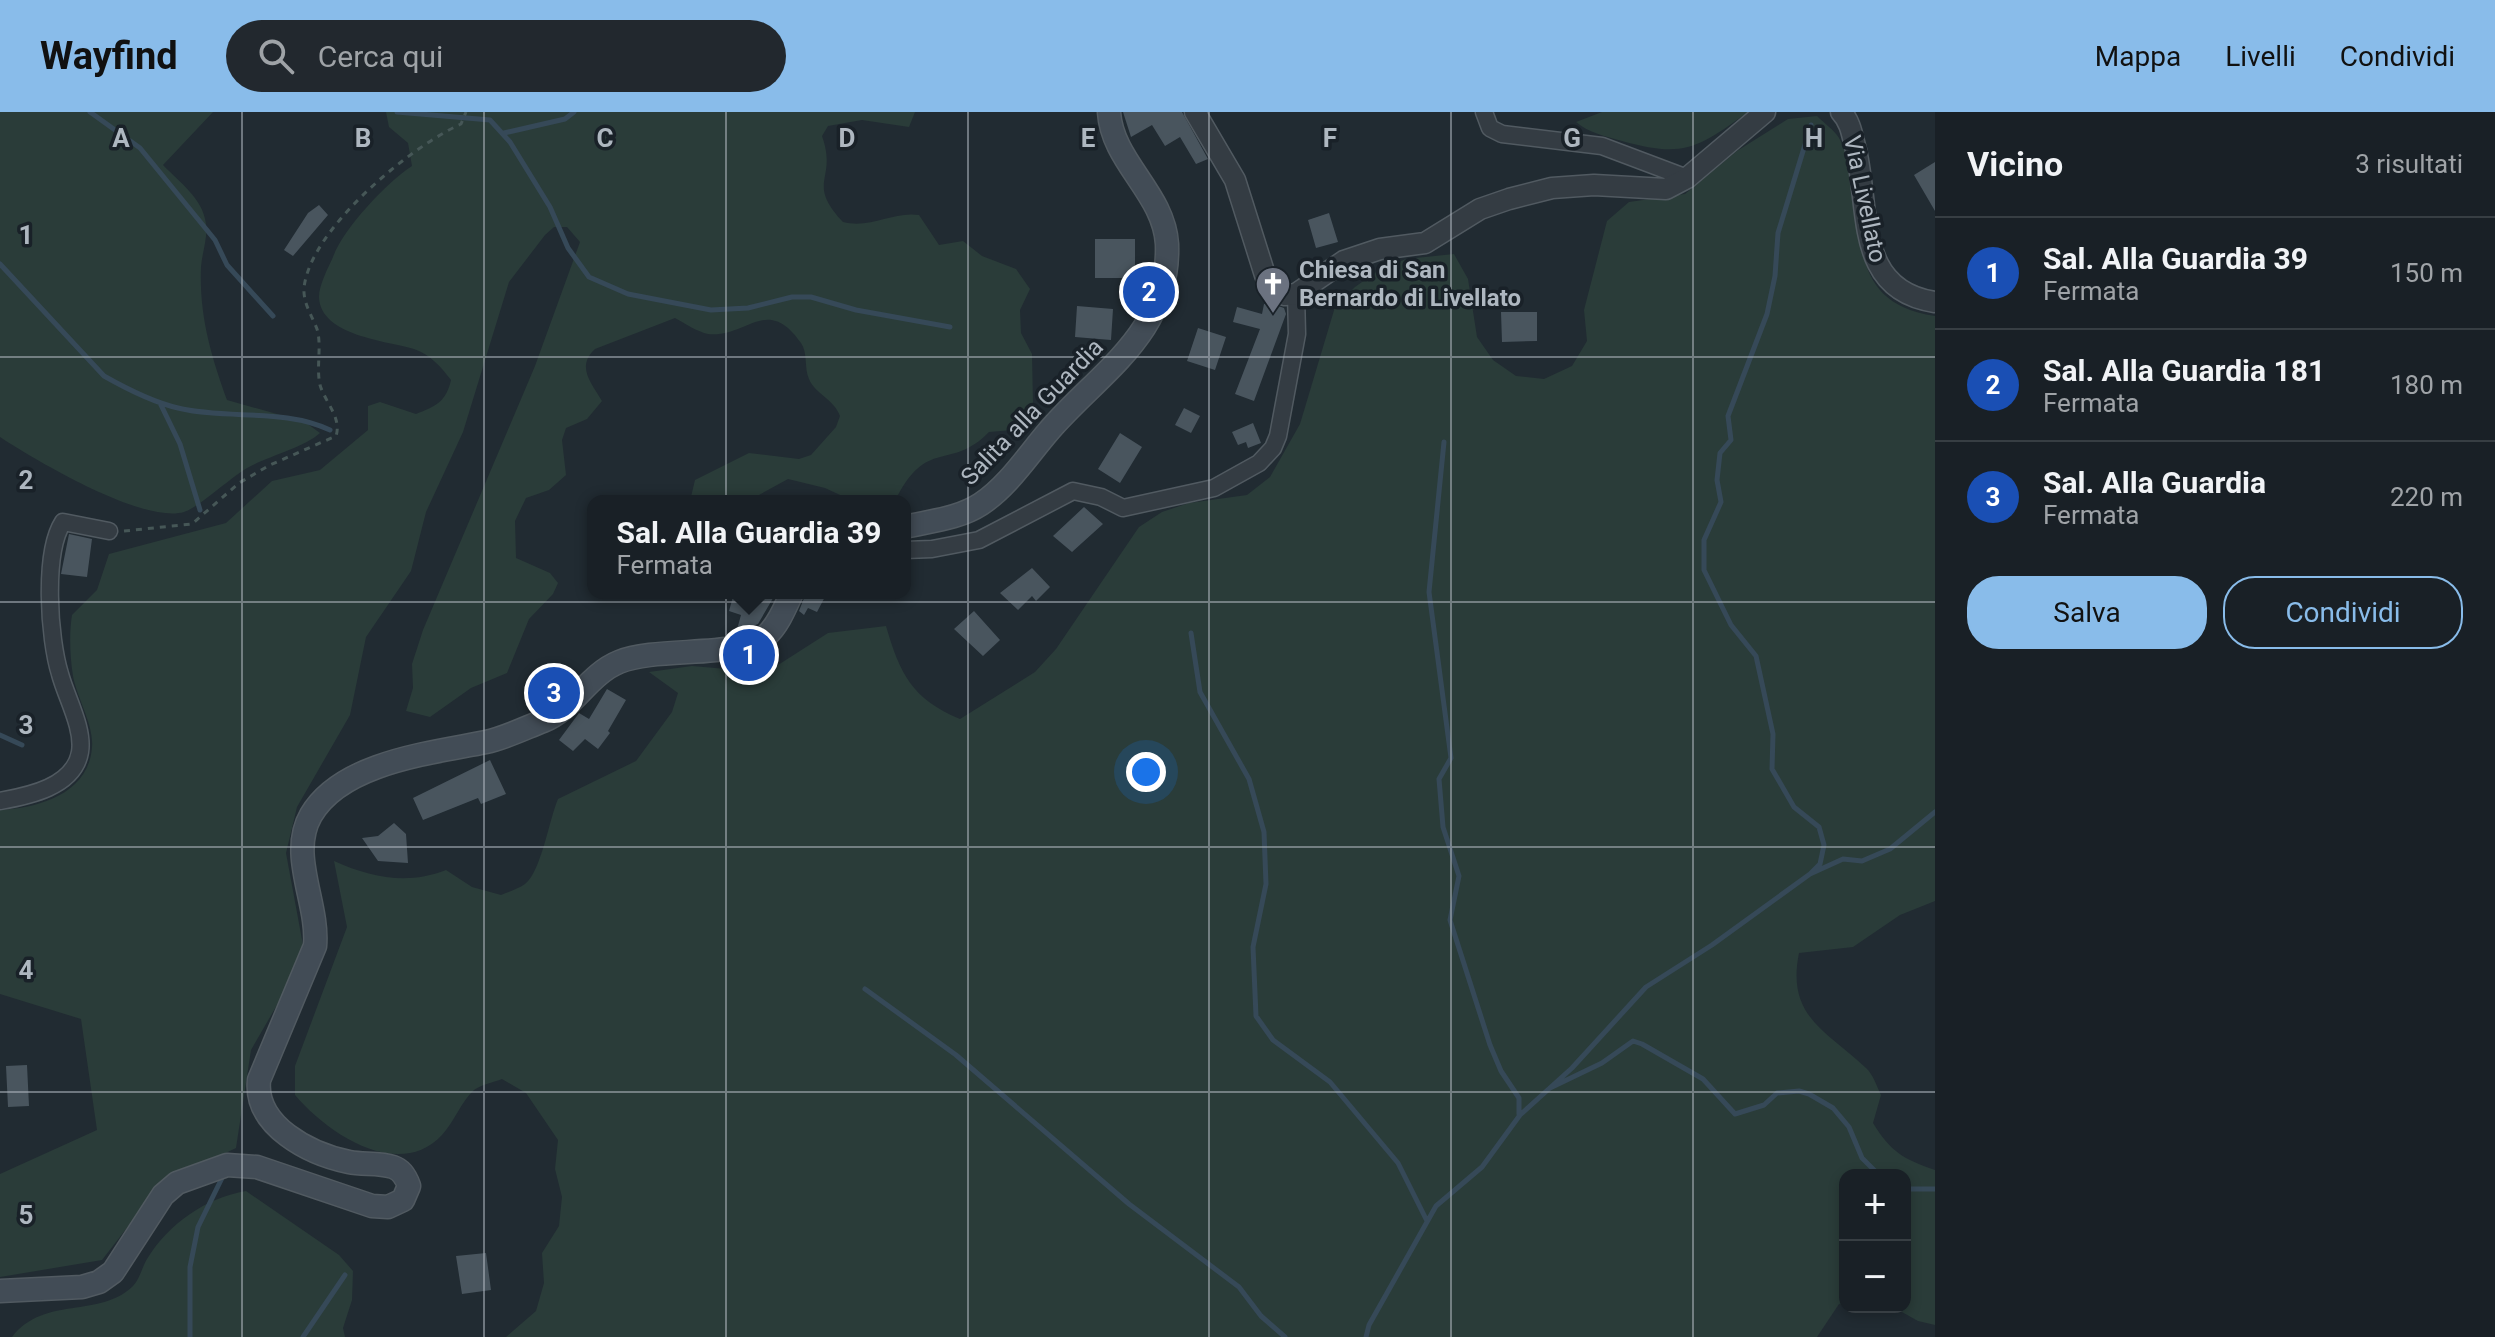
<!DOCTYPE html>
<html lang="it">
<head>
<meta charset="utf-8">
<style>
  :root { --surface:#192026; --page:#22282e; --text:#f1f3f6; --muted:#9fa3a7; --line:#373e43; --accent:#89bcea }
  body { margin:0; font-family:Roboto,sans-serif; background:var(--page); color:var(--text) }
  .controls { position:absolute; right:24px; bottom:24px; display:grid; overflow:hidden; border-radius:16px; box-shadow:0 4px 12px #0003 }
  .controls button { width:72px; height:72px; display:grid; place-items:center; padding:0; border:0; border-bottom:2px solid var(--line); background:var(--surface); color:var(--text); font:40px sans-serif }
  .you { position:absolute; left:1146px; top:660px; width:28px; height:28px; margin:-20px; border:6px solid #fff; border-radius:50%; background:#1a73e8; box-shadow:0 0 0 12px #1a73e833 }
  .badge { display:grid; place-items:center; width:52px; height:52px; border-radius:50%; background:var(--accent); color:#fff; font-size:26px; font-weight:700 }
  .pin { position:absolute; translate:-50% -50%; border:4px solid #fff; box-shadow:0 2px 8px #0006 }
  .popup { position:absolute; left:587px; top:383px; width:324px; height:104px; box-sizing:border-box; display:grid; place-content:center; border-radius:16px; background:var(--surface); filter:drop-shadow(0 2px 6px #0005); font-size:26px; white-space:nowrap; color:var(--muted) }
  .popup b { font-size:30px; color:var(--text) }
  .popup::after { content:''; position:absolute; left:50%; top:100%; margin-left:-16px; border:16px solid transparent; border-top-color:var(--surface) }
  .list { margin:0; padding:0; list-style:none }
  h2 { display:flex; justify-content:space-between; align-items:center; height:104px; margin:0; padding:0 32px; font-size:34px }
  h2 small { font-size:26px; font-weight:400; color:var(--muted) }
  .list li { display:grid; grid-template-columns:52px 1fr auto; gap:24px; align-items:center; box-sizing:border-box; height:112px; padding:0 32px; border-top:2px solid var(--line) }
  .list b { display:block; font-size:30px; white-space:nowrap }
  .list p { margin:0; font-size:26px; white-space:nowrap; color:var(--muted) }
  .list em { font-size:26px; font-style:normal; color:var(--muted) }
  .actions { display:flex; gap:16px; padding:24px 32px }
  .actions a { flex:1; padding:18px 0; border:2px solid var(--accent); border-radius:32px; text-align:center; font-size:28px; color:var(--accent) }
  .actions .main { background:var(--accent); color:#111 }
  .icon { flex:none; width:44px; height:44px; fill:none; stroke:currentColor; stroke-width:2; stroke-linecap:round; stroke-linejoin:round }
  .map { position:relative; flex:none; width:1935px; height:1225px; overflow:hidden }
  header { display:flex; align-items:center; gap:48px; box-sizing:border-box; height:112px; padding:0 40px; background:var(--accent); color:#111 }
  header strong { font-size:38px }
  nav { display:flex; gap:44px; margin-inline-start:auto; font-size:28px }
  .search { width:560px; height:72px; background:var(--page); display:flex; align-items:center; gap:20px; box-sizing:border-box; padding:0 28px; border-radius:44px; color:var(--muted); font-size:30px }
  main { display:flex }
  aside { flex:1; background:var(--surface) }
  .map>svg:first-child { display:block }
  .green { fill:#2a3c39 }
  .lines { fill:none; stroke-linecap:round; stroke-linejoin:round }
  .stream { stroke:#364958; stroke-width:5 }
  .building { fill:#49555e }
  .minor-casing { stroke:#515a61; stroke-width:19 }
  .tertiary-casing { stroke:#515a61; stroke-width:23 }
  .secondary-casing { stroke:#515a61; stroke-width:25 }
  .path { stroke:#465757; stroke-width:3; stroke-dasharray:6 6; stroke-linecap:butt }
  .minor { stroke:#343c43; stroke-width:16 }
  .tertiary { stroke:#343c43; stroke-width:20 }
  .secondary { stroke:#424c56; stroke-width:22 }
  .grid { fill:none; stroke:#aeb7c0; stroke-width:2; stroke-opacity:0.55 }
  .labels { text-anchor:middle; dominant-baseline:central; stroke-width:7; stroke-linejoin:round; paint-order:stroke }
  .street-label { font-size:24px; fill:#aeb7c0; stroke:#192128 }
  .poi-label { font-size:24px; font-weight:bold; fill:#aeb7c0; stroke:#192128; text-anchor:start }
  .grid-label { font-size:26px; text-anchor:middle; font-weight:bold; fill:#aeb7c0; stroke:#192128; stroke-width:7; stroke-linejoin:round; paint-order:stroke }
</style>
</head>
<body>
<header>
<strong>Wayfind</strong>
<div class="search"><svg class="icon" aria-label="search" viewBox="0 0 24 24"><circle cx="10" cy="10" r="6"/><path d="M15 15l6 6"/></svg>Cerca qui</div>
<nav><a>Mappa</a><a>Livelli</a><a>Condividi</a></nav>
</header>
<main>
<div class="map">
<svg width="1935" height="1225" viewBox="0 0 1935 1225">
  <rect width="100%" height="100%" fill="#212b32"/>
  <path class="green" d="M0 0H213L163 53C179 70 203 86 206 112 208 125 202 141 201 155 199 203 211 244 227 288L305 310 320 321C305 335 269 344 249 355 231 365 198 396 184 400 143 412 35 348 0 325Z
    M386 0H915L909 15 862 8 828 14 822 24C838 69 805 69 843 110 871 117 893 99 919 103L939 133 963 129 982 144 1016 157 1030 177 1020 198 1021 221 1032 242 1033 292 1029 303 1013 318 989 320C950 360 927 324 895 389H853L825 376 788 367 748 389H690L695 368 749 341 799 347 811 343 836 315 840 304C834 287 815 282 809 267 804 256 808 241 801 231 767 182 747 226 708 222 698 220 684 211 675 206L595 237C576 255 591 270 602 289L587 307 566 316 562 328 566 363 549 378 526 386 515 409 516 446 550 461 558 471 553 482 529 507 507 561 471 576 430 605 406 599 413 576 412 552 423 518 535 254 580 130 567 115H554L545 123 509 170 463 320 426 400 411 459 366 525 350 603 297 695 286 741 303 833 292 867 251 938 236 1036 161 1072 102 1148 0 1165V1062L97 1018 81 907 0 882V698C38 696 89 682 92 635 94 613 77 586 73 564 70 545 69 522 72 503L97 478 109 442 226 411 272 369 320 358 368 318V294L380 290 416 302C436 294 446 290 451 268 441 255 431 243 414 237 388 229 320 224 319 185 319 173 328 156 333 145 343 117 387 70 412 54L408 31 389 15Z
    M1602 0H1748C1697 37 1683 46 1622 29 1605 24 1589 21 1576 10Z
    M1817 4C1824 11 1834 18 1839 26 1877 92 1829 188 1935 204V789L1900 803 1853 835 1799 841C1786 905 1827 919 1866 956 1873 962 1877 975 1881 983L1873 1011C1891 1040 1903 1047 1935 1058V1213L1918 1209 1893 1195H1905V1063H1845V1190L1839 1192 1817 1225H506L536 1199 544 1171 542 1141 559 1114 562 1085 555 1057 558 1028 526 981 502 967C494 970 481 973 474 978 461 990 454 1010 442 1023 398 1070 326 1020 295 983V954L347 815 334 749C372 766 408 773 446 758L472 775 501 783C508 780 518 777 525 772 541 760 549 708 558 687L636 649 672 600 678 581 649 560 692 554 750 559 778 553 828 521 886 514C900 562 912 587 960 607L1035 560 1056 537 1139 415 1162 400 1189 391 1247 383 1270 365 1300 312 1335 195 1355 175 1379 158 1406 147 1454 142 1468 167 1477 225 1493 248 1516 264 1544 267 1572 254 1587 229 1584 198 1607 109 1629 90 1685 82 1737 39 1788 7Z
    M246 1079 339 1143 353 1159 352 1188 343 1216 345 1225H12C45 1183 99 1207 133 1174 140 1167 142 1155 147 1147 169 1111 206 1086 246 1079Z"/>
  <g class="lines">
    <path class="stream" d="M90 0 140 36 215 128 227 153 273 204
      M397 0 490 8 510 30 550 95 568 136 589 165 628 182 711 198 748 196 792 185H811L856 198 950 215
      M504 21 565 7 574 0
      M0 152 104 264C127 277 152 290 178 296 228 308 284 296 330 318
      M160 291 180 332 200 398
      M1444 330 1429 480 1451 646 1439 667 1443 715 1459 764 1450 808 1490 933 1501 959 1519 986V1002
      M1191 521 1200 580 1249 667 1264 720 1266 772 1253 835 1256 904 1273 928 1330 970 1398 1051 1427 1109
      M0 623 22 633
      M1810 762 1820 752 1824 733 1819 715 1794 695 1772 657 1773 622 1756 544 1731 513 1704 458V428L1721 390 1717 368 1720 341 1731 328 1728 304 1767 202 1775 164 1778 121 1811 13
      M865 877 956 943 1129 1092 1239 1175 1261 1204 1285 1225
      M1550 976 1602 951 1633 929 1642 932 1703 967 1735 1002 1764 993 1777 981 1799 979 1809 982 1833 996 1849 1015 1862 1046 1879 1063
      M1905 1077H1935
      M190 1225V1155L198 1115 223 1064
      M303 1225 345 1163
      M1366 1225 1369 1213 1436 1094 1482 1055 1520 1003 1572 956 1646 875 1712 833 1810 762 1843 747 1862 749 1890 737 1935 700"/>
  </g>
  <path class="building" d="M1123 0H1182L1208 47 1196 52 1180 25 1165 34 1152 13 1131 25Z
    M1935 50V99L1914 63Z
    M319 93 328 103 293 144 284 138 308 101Z
    M1329 101 1338 130 1316 136 1308 108Z
    M1095 127H1135V166H1095Z
    M1269 191 1284 196 1286 202 1254 289 1235 282 1260 217 1233 210 1237 195 1262 202 1264 192Z
    M1077 194 1113 197 1111 228 1075 225Z
    M1501 200H1537V229L1502 230Z
    M1198 216 1226 225 1215 258 1187 249Z
    M1184 296 1200 304 1191 321 1175 313Z
    M1253 311 1261 331 1248 336 1246 330 1238 333 1232 320Z
    M1120 321 1142 335 1120 371 1098 357Z
    M1084 395 1103 412 1072 440 1053 424Z
    M69 422 92 427 87 465 61 462Z
    M1032 456 1050 475 1036 489 1032 484 1018 498 1000 481Z
    M734 481H776L758 512 736 521 741 503 729 499Z
    M806 481H827L817 500 808 496 804 503 799 499Z
    M974 499 1000 528 983 544 954 517Z
    M607 577 626 588 608 619 610 621 598 637 585 627 573 639 559 628 579 601 589 607Z
    M490 648 506 682 481 692 478 686 423 708 413 686Z
    M394 711 406 722 408 751 378 749 362 726 378 724Z
    M27 953 29 994 8 995 6 954Z
    M486 1141 491 1178 462 1182 456 1144Z"/>
  <g class="lines">
    <defs>
      <path id="minor" d="M1484 0 1490 16 1502 22 1602 34 1687 66
        M905 438 932 437 979 428 1073 379 1101 385 1123 396 1214 376 1259 351 1273 336 1278 324 1297 222 1296 182
        M0 689C28 684 74 675 80 640 84 616 66 585 60 562 49 527 43 441 63 410L109 419"/>
      <path id="tertiary" d="M1195 0 1235 68 1265 163 1273 179 1285 183 1296 182 1344 149 1380 137 1425 131 1480 97 1509 87 1552 76 1594 73 1666 77 1687 66 1765 0
        M1841 0C1850 9 1852 22 1855 34 1871 95 1853 178 1935 190"/>
      <path id="secondary" d="M905 415C930 409 958 407 981 392 1011 372 1031 338 1055 312 1106 256 1170 218 1167 132 1164 81 1112 50 1109 0
        M0 1179 82 1175 99 1170 113 1160 163 1083 177 1071 227 1053 257 1055 372 1094 388 1095 403 1088 409 1074C406 1065 402 1058 393 1055 379 1050 363 1053 349 1050 310 1042 254 1014 259 968L315 834C319 791 288 743 311 703 342 650 432 641 486 630 505 626 525 616 543 609 572 598 589 562 619 550 657 534 742 547 767 523 779 512 785 495 792 481"/>
    </defs>
    <use href="#minor" class="minor-casing"/>
    <use href="#tertiary" class="tertiary-casing"/>
    <use href="#secondary" class="secondary-casing"/>
    <path class="path" d="M124 419 192 412 239 371 270 353 336 324C342 306 325 290 320 273 316 255 322 234 317 217 312 204 303 191 304 176 310 117 410 35 461 12L466 0"/>
    <use href="#minor" class="minor"/>
    <use href="#tertiary" class="tertiary"/>
    <use href="#secondary" class="secondary"/>
  </g>
  <path class="grid" d="M242 0V1225M484 0V1225M726 0V1225M968 0V1225M1209 0V1225M1451 0V1225M1693 0V1225M0 245H1935M0 490H1935M0 735H1935M0 980H1935"/>
  <defs>
    <symbol id="church-pin" viewBox="-11 -11 22 30"><path d="M0 17L-7.5 6A9.5 9.5 0 1 1 7.5 6Z" fill="#6b7280" stroke="#192128"/><path d="M-1.2-6h2.4v3.5h3.3v2.4h-3.3V6h-2.4V-.1h-3.3v-2.4h3.3Z" fill="#fff"/></symbol>
  </defs>
  <g fill-rule="evenodd">
    <use href="#church-pin" x="1253" y="152" width="40" height="54"/>
  </g>
  <g class="labels">
    <g class="street-label">
      <text transform="translate(1865 87) rotate(78)">Via Livellato</text>
      <text transform="translate(1032 300) rotate(-46)">Salita alla Guardia</text>
    </g>
    <g class="poi-label">
      <text x="1299" y="158">Chiesa di San<tspan x="1299" dy="28">Bernardo di Livellato</tspan></text>
    </g>
  </g>
  <g class="grid-label">
    <text x="121" y="35">A</text>
    <text x="363" y="35">B</text>
    <text x="605" y="35">C</text>
    <text x="847" y="35">D</text>
    <text x="1088" y="35">E</text>
    <text x="1330" y="35">F</text>
    <text x="1572" y="35">G</text>
    <text x="1814" y="35">H</text>
    <text x="26" y="132">1</text>
    <text x="26" y="377">2</text>
    <text x="26" y="622">3</text>
    <text x="26" y="867">4</text>
    <text x="26" y="1112">5</text>
  </g>
</svg>
<div class="controls">
<button>+</button>
<button>−</button>
</div>
<div class="you"></div>
<div class="pin badge" style="left:749px;top:543px;background:#1a4fb4">1</div>
<div class="popup"><b>Sal. Alla Guardia 39</b>Fermata</div>
<div class="pin badge" style="left:1149px;top:180px;background:#1a4fb4">2</div>
<div class="pin badge" style="left:554px;top:581px;background:#1a4fb4">3</div>
</div>
<aside>
<h2>Vicino<small>3 risultati</small></h2>
<ul class="list">
<li><span class="badge" style="background:#1a4fb4">1</span><div><b>Sal. Alla Guardia 39</b><p>Fermata</p></div><em>150 m</em></li>
<li><span class="badge" style="background:#1a4fb4">2</span><div><b>Sal. Alla Guardia 181</b><p>Fermata</p></div><em>180 m</em></li>
<li><span class="badge" style="background:#1a4fb4">3</span><div><b>Sal. Alla Guardia</b><p>Fermata</p></div><em>220 m</em></li>
</ul>
<div class="actions"><a class="main">Salva</a><a>Condividi</a></div>
</aside>
</main>
</body>
</html>
